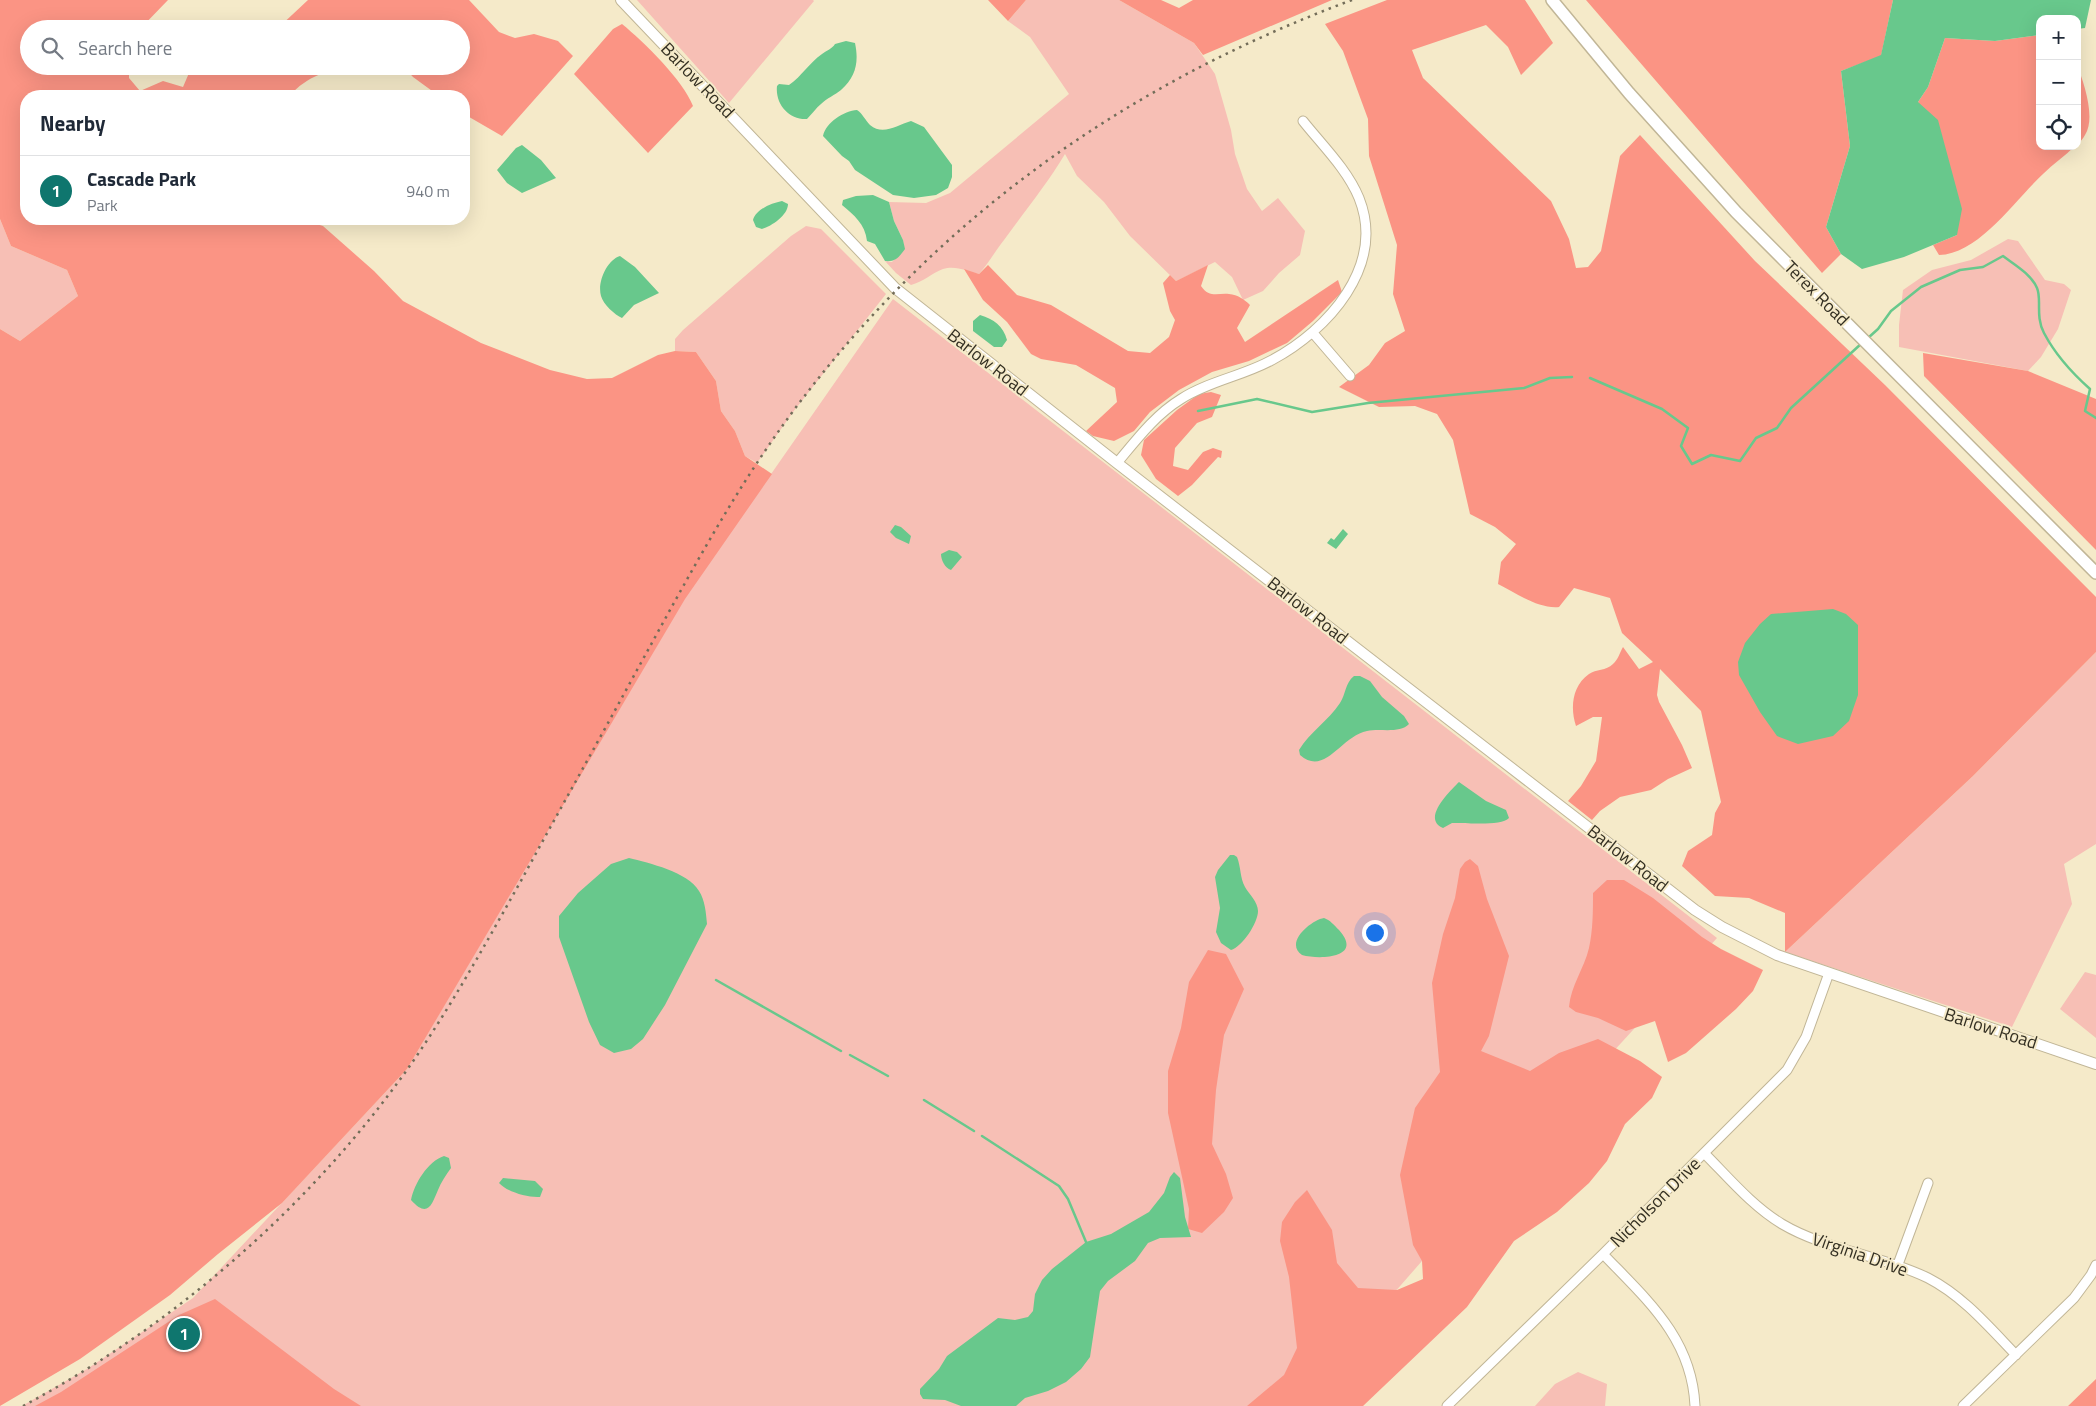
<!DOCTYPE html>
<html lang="en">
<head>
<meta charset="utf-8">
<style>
  :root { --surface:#fff; --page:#f2f2f3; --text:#1f2937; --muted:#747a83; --line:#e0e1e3; --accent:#0f766e }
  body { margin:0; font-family:"Titillium Web",sans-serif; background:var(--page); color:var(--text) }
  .controls { position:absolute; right:15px; top:15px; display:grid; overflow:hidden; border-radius:10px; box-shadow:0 5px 20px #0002 }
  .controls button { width:45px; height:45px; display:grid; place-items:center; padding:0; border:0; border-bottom:1px solid var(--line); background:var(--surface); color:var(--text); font:25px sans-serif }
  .you { position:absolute; left:1374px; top:932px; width:18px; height:18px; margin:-12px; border:4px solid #fff; border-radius:50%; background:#1a73e8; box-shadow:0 0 0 8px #1a73e833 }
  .badge { display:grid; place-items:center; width:32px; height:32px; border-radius:50%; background:var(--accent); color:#fff; font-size:16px; font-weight:700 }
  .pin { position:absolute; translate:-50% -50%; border:2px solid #fff; box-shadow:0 1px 5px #0006 }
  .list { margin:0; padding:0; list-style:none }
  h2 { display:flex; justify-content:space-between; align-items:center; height:65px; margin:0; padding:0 20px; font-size:21px }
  h2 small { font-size:16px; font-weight:400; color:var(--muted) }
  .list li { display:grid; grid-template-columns:32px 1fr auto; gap:15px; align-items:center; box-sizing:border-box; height:70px; padding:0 20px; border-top:1px solid var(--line) }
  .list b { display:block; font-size:19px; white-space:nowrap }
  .list p { margin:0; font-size:16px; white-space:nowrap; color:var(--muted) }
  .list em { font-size:16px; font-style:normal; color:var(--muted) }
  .icon { flex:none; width:28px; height:28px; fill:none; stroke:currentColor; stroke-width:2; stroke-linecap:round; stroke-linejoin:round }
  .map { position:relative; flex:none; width:2096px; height:1406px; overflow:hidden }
  .search { position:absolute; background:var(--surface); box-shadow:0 5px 20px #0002; left:20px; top:20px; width:450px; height:55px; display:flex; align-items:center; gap:12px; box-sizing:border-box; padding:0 18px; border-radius:28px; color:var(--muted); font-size:19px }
  .panel { position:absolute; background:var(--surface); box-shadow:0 5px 20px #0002; left:20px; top:90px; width:450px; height:135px; border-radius:20px }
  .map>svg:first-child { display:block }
  .green { fill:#f7bfb5 }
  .forest { fill:#fb9484 }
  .water { fill:#68c88c }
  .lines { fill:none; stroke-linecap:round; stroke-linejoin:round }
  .stream { stroke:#68c88c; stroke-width:2.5 }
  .minor-casing { stroke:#c1b697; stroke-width:11 }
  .tertiary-casing { stroke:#c1b697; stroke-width:12 }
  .secondary-casing { stroke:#c1b697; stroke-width:14 }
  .minor { stroke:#fff; stroke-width:9 }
  .tertiary { stroke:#fff; stroke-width:10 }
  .secondary { stroke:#fff; stroke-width:11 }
  .rail { stroke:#736d59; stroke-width:2.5; stroke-dasharray:2.5 5; stroke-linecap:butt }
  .labels { text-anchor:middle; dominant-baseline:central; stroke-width:4; stroke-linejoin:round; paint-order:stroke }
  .street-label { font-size:18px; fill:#332f22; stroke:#f5eac9 }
</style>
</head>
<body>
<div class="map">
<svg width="2096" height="1406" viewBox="0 0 2096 1406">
  <rect width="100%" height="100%" fill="#f5eac9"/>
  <path class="green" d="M637 0H813L814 1 729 103Z
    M1026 0H1119L1194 43 1215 74 1231 130 1235 154 1247 189 1262 211 1278 198 1305 231 1300 255 1279 273 1263 291 1243 300 1232 277 1215 262 1176 281 1130 236 1104 202 1077 176 1065 154C1047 184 1025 211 1004 240 995 251 989 263 979 274 968 271 955 265 943 269 932 273 923 282 911 285L896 273 885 261 892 262 904 249 903 240 894 221 889 202 926 203 950 193 1069 94 1030 37 1008 21Z
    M0 219 11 246 67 270 78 296 20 341 0 329Z
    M806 226 821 229 886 294 793 412 757 463 745 456 735 431 721 411 716 381 696 352 675 351V339L683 330 791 236Z
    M2008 239 2018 241 2045 280 2064 284 2071 290 2058 329 2041 357 2028 371 1899 347V325L1903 290 1932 270 1971 260Z
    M893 299 1717 938 1422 1261 1295 1406H22L87 1369 193 1298 407 1069 580 773 645 655Z
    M2096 652V844L2064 864 2072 904 2012 1027 1785 952 1973 776Z
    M2085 972 2096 975V1038L2060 1009Z
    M1578 1372 1607 1384 1605 1406H1535L1555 1384Z"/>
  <path class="forest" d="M0 0H168L140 29H29V66H129V78L140 91 163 81 183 87 192 66H353C326 71 309 75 289 96H26V219H300L323 226 374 271 403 301 481 343 550 370 587 379 612 378 658 355 675 351 696 352 716 381 721 411 735 431 745 456 772 474 685 599 407 1069 282 1203 218 1254 170 1295 80 1359 0 1406V329L20 341 78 296 67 270 11 246 0 219Z
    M308 0H469L499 32 515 38 534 34 558 41 573 56 502 136 464 114V96H439L413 77 403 66H461V29H215C234 13 256 24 277 29Z
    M988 0H1026L1008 21Z
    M1119 0H1161L1179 8 1193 0H1332L1203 55 1194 43Z
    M1387 0H1525L1553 43 1521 75 1508 47 1486 25 1412 50 1423 78 1551 201 1569 239 1576 268 1588 267 1601 251 1620 156 1640 135 1755 261 1885 385 2096 597V652L1973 776 1785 952V913L1749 898 1715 896 1682 866 1688 851 1712 835 1715 813 1721 802 1701 711 1660 669 1657 695 1659 702 1682 745 1692 768 1668 779 1651 790 1620 797 1600 811 1592 820 1568 801 1581 786 1596 761 1602 717H1593L1576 726C1570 708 1572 686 1589 674 1596 669 1606 671 1613 664 1618 660 1620 652 1623 647L1639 669 1653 662 1622 633 1610 598 1574 588 1559 607C1538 609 1516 593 1498 584L1501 562 1516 544 1495 527 1470 514 1453 440 1437 414 1415 406 1379 407 1339 387 1369 365 1385 343 1405 331 1393 294 1397 245 1369 156 1368 119 1343 51 1325 24Z
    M1586 0H1893L1881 56 1841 71 1850 146 1826 227 1841 254 1822 273Z
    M622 24C644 42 683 80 693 106L648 153 574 74 613 29Z
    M2040 35V146H2075C2065 156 2053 164 2043 174 2015 200 1979 254 1939 255L1933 245 1957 235 1918 102 1928 87 1945 38 1995 41Z
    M2077 65C2084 83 2096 118 2085 135 2083 139 2080 142 2077 144Z
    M988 265 1017 295 1051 305 1128 351 1150 353 1169 337 1175 320 1170 311 1163 283 1170 275 1176 281 1208 265 1201 286C1209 298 1217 293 1229 294 1238 295 1244 299 1250 305L1237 328 1245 342 1338 280 1342 292 1313 321 1287 343 1249 361 1212 372 1179 390 1150 412 1134 431 1114 441 1093 436 1086 431 1117 402 1115 388 1076 365 1041 359 1031 354 1007 322 983 300 964 269 979 274Z
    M1923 353 2028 371 2096 399V550L1924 376Z
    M1211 392 1221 395 1212 417 1197 423 1175 448 1173 466 1188 470 1203 452 1213 448 1222 451 1221 458 1218 457 1192 485 1178 496 1156 479 1141 455 1144 440 1177 410 1199 394Z
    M1470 859 1478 866 1487 899 1509 956 1489 1036 1481 1051 1530 1071 1559 1053 1598 1039 1640 1061 1662 1077 1652 1098 1625 1124 1607 1161 1589 1183 1557 1212 1514 1241 1467 1307 1363 1406H1247L1284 1375 1297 1348 1289 1277 1280 1241 1282 1222 1295 1202 1307 1190 1332 1230 1337 1263 1358 1288 1397 1290 1423 1279 1422 1261 1413 1245 1400 1175 1415 1108 1440 1072 1432 983 1443 934 1455 898 1460 869 1465 862Z
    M1607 880H1624L1653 898 1702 937 1721 949 1763 970 1753 991 1736 1009 1686 1053 1668 1062 1655 1021 1626 1031 1598 1018 1576 1012 1569 1007C1571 985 1584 969 1589 948 1593 930 1593 911 1593 893Z
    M1208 950 1226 954 1244 989 1224 1035 1216 1090 1212 1144 1226 1174 1233 1198 1224 1212 1202 1233 1188 1229 1189 1209 1168 1113V1071L1181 1028 1189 982Z
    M215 1299 334 1389 361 1406H35L61 1392 179 1315Z
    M2096 1379V1406H2068Z"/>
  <path class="water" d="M1893 0H2091L2085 28 2077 29V19H2040V35L1995 41 1945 38 1928 87 1918 102 1938 120 1962 209 1957 235 1904 257 1862 269 1841 254 1826 227 1850 146 1841 71 1881 55Z
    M846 41 855 43C859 62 856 77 841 90 835 95 827 98 821 104 816 108 812 114 807 119 789 120 775 104 777 86L779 84 789 85C802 76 809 63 822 54 827 50 832 49 835 44Z
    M857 110C863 114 865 120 870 125 883 136 897 125 911 121L924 127 952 165V177L948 188 936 195 914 198 893 195 855 170 849 161 842 156 823 136C826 122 844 111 857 110Z
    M522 145 541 160 556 178 522 193 507 183 497 170 516 148Z
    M873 195 889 202 894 221 903 240 905 249C899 257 896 262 885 261L875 244 867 241C865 224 854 215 842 205L843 200 856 196Z
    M782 201 788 204C788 215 772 226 762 229L756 227 753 220C756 209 772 203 782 201Z
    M620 256 635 267 659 293 634 305 622 318C615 315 603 304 601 296 597 282 607 260 620 256Z
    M980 315C994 319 1003 326 1007 340L1002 347H994L973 331V321Z
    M895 525 901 527 911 536 909 544 896 538 890 532Z
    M1343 529 1348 534 1336 549 1327 543 1331 538 1334 540Z
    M949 550 957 552 962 557 951 570C945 568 941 560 941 554Z
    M1833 609 1846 614 1858 625V695L1849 721 1833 736 1798 744 1777 736 1760 712 1739 675 1738 662 1745 643 1760 624 1771 614Z
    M1354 676H1360L1370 681 1382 697 1404 716 1409 724C1400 734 1380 728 1367 731 1341 736 1325 777 1300 755L1299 750C1310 732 1328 721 1340 703 1346 694 1345 683 1354 676Z
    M1459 782 1486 801 1506 810 1509 818C1502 826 1470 823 1458 823H1452L1443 828C1421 819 1450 791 1459 782Z
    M1230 855H1234L1237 857C1241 867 1240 878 1245 887 1249 894 1258 902 1258 911 1258 923 1242 947 1231 950L1221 943 1216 932 1220 908 1215 877 1218 870Z
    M629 858C649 863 688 872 699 891 705 900 706 913 707 924L665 1005 643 1039 631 1049 614 1053 600 1045 589 1022 559 937V916L578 893 611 864Z
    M1324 918C1330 920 1334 925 1339 930 1364 958 1320 960 1302 955 1284 943 1311 920 1324 918Z
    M444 1156 449 1158 451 1168C446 1175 441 1182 438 1190 432 1204 428 1219 411 1200 414 1184 428 1161 444 1156Z
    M1174 1172 1180 1178 1185 1217 1191 1237 1160 1238 1148 1243 1135 1261 1108 1281 1100 1291 1090 1357 1081 1369 1066 1382 1048 1391 1025 1398 1016 1406H961L945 1400 923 1399 920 1394V1389L939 1369 947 1356 998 1318 1015 1320 1028 1317 1033 1311 1035 1294 1042 1280 1052 1269 1086 1242 1111 1234 1149 1212 1164 1193 1170 1177Z
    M503 1178 535 1181 543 1189 540 1197C528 1198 507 1192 499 1183Z"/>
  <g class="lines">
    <path class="stream" d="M1868 338 1878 329 1891 311 1921 287 1960 270 1983 267 2003 256C2015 265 2031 274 2037 288 2042 299 2035 316 2044 333 2055 354 2072 373 2090 389L2085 411 2096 418
      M1590 378 1662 409 1688 428 1681 446 1692 464 1711 455 1740 461 1756 438 1777 428 1791 408 1862 343
      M1198 411 1257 399 1312 412 1368 403 1524 388 1550 378 1572 377
      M716 980 841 1051
      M850 1055 888 1076
      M924 1100 974 1131
      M982 1136 1059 1186 1068 1199 1086 1242"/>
    <defs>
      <path id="minor" d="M1313 333 1350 376
        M1117 463C1137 439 1155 415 1181 399 1209 381 1243 376 1272 360 1328 330 1386 266 1359 198 1347 169 1322 145 1303 121
        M1704 1153C1728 1177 1752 1206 1782 1224 1826 1250 1881 1255 1928 1278 1963 1296 1989 1327 2016 1355
        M1603 1254C1647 1300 1692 1338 1695 1406
        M1897 1267 1928 1183
        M1447 1406 1603 1254 1787 1070 1806 1037 1829 973
        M1963 1406 2074 1298 2091 1275 2096 1265"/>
      <path id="tertiary" d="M621 0 895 288 1117 463 1695 910 1722 927 1777 955 2096 1064"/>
      <path id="secondary" d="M1552 0 1629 93 1736 212 2096 573"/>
    </defs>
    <use href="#minor" class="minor-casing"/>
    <use href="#tertiary" class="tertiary-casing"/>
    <use href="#secondary" class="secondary-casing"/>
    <use href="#minor" class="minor"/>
    <use href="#tertiary" class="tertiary"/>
    <use href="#secondary" class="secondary"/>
    <path class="rail" d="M23 1406C174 1325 310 1207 409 1067 451 1007 486 943 522 879 560 809 599 740 637 670 685 583 732 494 791 414 935 219 1126 84 1352 0"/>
  </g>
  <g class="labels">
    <g class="street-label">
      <text transform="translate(698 80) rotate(46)">Barlow Road</text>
      <text transform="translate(1817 293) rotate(45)">Terex Road</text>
      <text transform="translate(988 362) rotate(38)">Barlow Road</text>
      <text transform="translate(1308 610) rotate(38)">Barlow Road</text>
      <text transform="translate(1628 858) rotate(38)">Barlow Road</text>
      <text transform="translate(1991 1028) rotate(18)">Barlow Road</text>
      <text transform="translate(1655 1202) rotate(-45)">Nicholson Drive</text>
      <text transform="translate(1860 1254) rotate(19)">Virginia Drive</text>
    </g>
  </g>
</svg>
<div class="controls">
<button>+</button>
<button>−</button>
<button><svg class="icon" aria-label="locate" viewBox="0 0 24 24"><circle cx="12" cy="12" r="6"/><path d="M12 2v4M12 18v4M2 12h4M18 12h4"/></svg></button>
</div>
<div class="you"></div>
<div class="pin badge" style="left:184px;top:1334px">1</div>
<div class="search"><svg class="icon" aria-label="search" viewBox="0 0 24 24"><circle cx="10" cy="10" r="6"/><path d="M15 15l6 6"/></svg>Search here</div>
<section class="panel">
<h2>Nearby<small></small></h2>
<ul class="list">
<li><span class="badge">1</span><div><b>Cascade Park</b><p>Park</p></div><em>940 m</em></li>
</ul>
</section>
</div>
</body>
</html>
